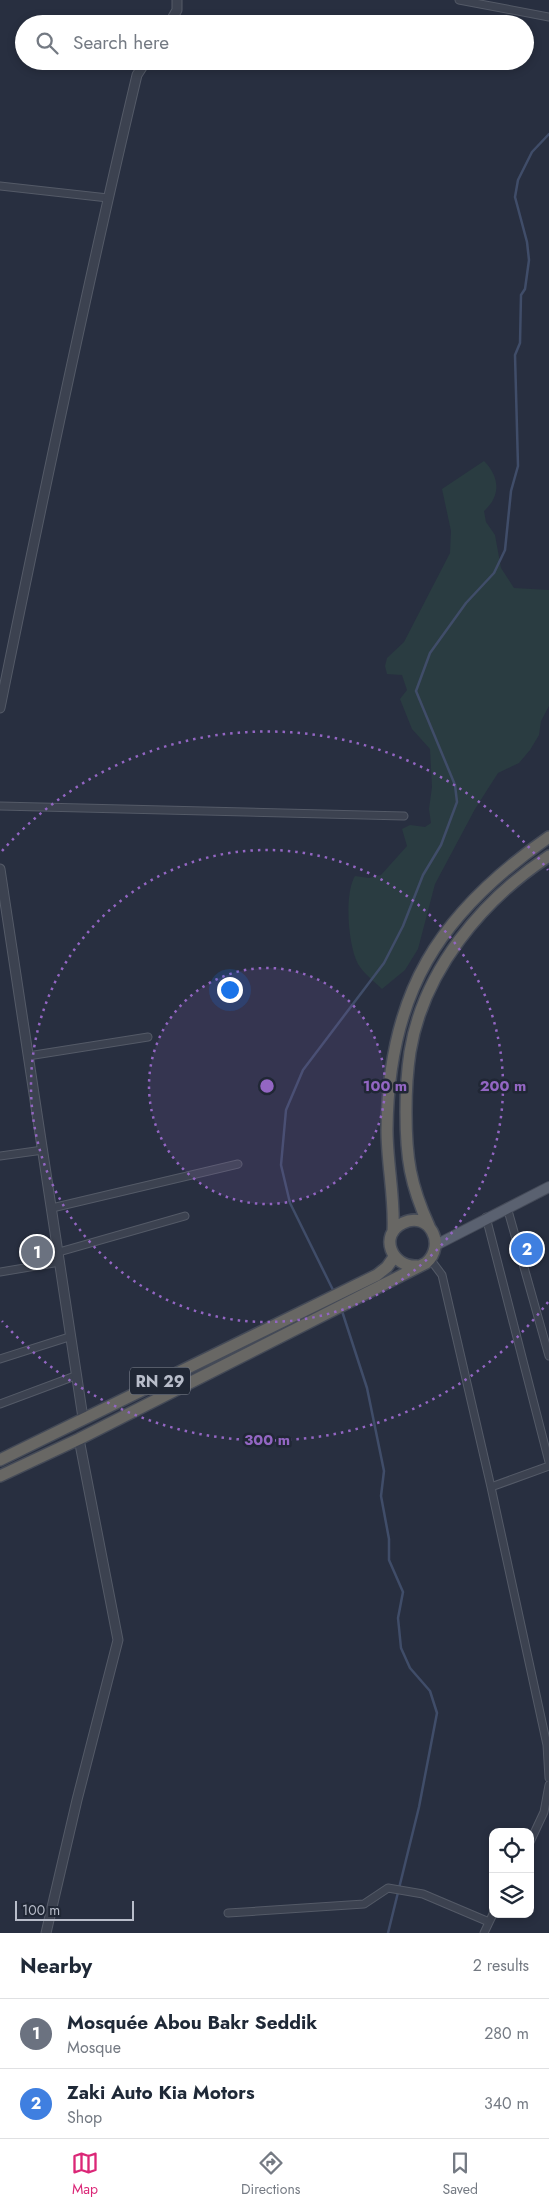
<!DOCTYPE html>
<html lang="en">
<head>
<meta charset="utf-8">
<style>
  :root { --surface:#fff; --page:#f2f2f3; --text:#1f2937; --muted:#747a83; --line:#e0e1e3; --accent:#db2777 }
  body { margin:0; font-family:Jost,sans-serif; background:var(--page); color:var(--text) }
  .controls { position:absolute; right:15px; bottom:15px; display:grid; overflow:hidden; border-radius:10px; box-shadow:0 2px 8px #0003 }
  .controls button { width:45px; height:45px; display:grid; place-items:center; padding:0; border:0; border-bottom:1px solid var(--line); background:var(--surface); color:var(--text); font:25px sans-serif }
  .scale { position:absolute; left:15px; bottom:12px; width:119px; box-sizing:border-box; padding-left:5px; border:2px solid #b8bdca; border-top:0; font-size:14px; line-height:18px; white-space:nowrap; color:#b8bdca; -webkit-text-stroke:4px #202735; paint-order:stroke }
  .you { position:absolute; left:229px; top:989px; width:18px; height:18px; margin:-12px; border:4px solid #fff; border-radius:50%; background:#1a73e8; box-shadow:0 0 0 8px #1a73e833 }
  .badge { display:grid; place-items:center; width:32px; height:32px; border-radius:50%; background:var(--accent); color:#fff; font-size:16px; font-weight:700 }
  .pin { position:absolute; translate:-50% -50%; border:2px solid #fff; box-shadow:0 1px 5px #0006 }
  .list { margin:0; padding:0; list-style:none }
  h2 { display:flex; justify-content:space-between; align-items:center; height:65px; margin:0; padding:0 20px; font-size:21px }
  h2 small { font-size:16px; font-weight:400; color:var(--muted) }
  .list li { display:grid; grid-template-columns:32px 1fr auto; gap:15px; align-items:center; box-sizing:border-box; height:70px; padding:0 20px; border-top:1px solid var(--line) }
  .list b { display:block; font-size:19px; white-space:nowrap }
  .list p { margin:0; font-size:16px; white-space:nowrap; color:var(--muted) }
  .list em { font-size:16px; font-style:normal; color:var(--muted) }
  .icon { flex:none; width:28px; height:28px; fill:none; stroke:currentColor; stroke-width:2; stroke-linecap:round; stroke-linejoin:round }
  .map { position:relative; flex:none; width:549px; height:1933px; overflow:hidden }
  .search { position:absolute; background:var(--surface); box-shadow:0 2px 8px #0003; left:15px; right:15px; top:15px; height:55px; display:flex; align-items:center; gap:12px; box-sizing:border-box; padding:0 18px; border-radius:28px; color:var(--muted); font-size:19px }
  .sheet { height:205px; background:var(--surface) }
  nav { display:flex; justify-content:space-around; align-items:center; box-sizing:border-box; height:70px; border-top:1px solid var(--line); background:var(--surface); font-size:14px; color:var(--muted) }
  nav a { display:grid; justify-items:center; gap:2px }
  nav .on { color:var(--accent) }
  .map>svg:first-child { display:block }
  .green { fill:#2a3c41 }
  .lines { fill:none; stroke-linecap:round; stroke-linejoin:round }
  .stream { stroke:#404d69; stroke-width:2.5 }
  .minor-casing { stroke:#545a67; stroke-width:9 }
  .tertiary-casing { stroke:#545a67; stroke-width:11 }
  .primary-casing { stroke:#454b59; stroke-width:12 }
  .trunk-casing { stroke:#444a57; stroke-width:14 }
  .minor { stroke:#3c4250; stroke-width:7 }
  .tertiary { stroke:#3c4250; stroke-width:9 }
  .primary { stroke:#5a6170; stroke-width:10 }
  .trunk { stroke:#686764; stroke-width:11 }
  .ring { fill:none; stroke:#9366c3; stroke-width:2.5; stroke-dasharray:2.5 5 }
  .labels { text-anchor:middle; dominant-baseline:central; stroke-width:5; stroke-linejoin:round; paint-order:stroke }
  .shield { fill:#202735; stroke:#8a909d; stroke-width:1 }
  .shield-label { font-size:16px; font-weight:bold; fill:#b8bdca }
  .centre { fill:#9366c3; stroke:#202735; stroke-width:2.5 }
  .ring-label { font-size:15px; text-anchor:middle; font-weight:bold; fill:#9366c3; stroke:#202735; stroke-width:5; stroke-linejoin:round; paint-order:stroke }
</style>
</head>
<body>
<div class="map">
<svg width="549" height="1933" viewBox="0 0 549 1933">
  <rect width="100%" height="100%" fill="#282f40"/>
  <path class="green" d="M484 461C500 477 501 496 484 511L486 522 495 535 501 568 514 588 549 590V706L541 721 539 735 530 750 519 763 498 773 475 809 435 884 418 949 405 970 382 989C375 982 363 973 358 964 348 945 344 894 355 876L369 878 381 875 407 846 402 829 410 825 425 827 431 823 429 809 432 787 430 749 412 729 400 699 407 690 402 675 387 674 385 666 387 658 404 642 450 553 451 531 442 489Z"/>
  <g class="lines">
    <path class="stream" d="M334 1292 290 1203 281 1165 286 1110 303 1070 384 963 403 926 423 875 441 845 457 802 455 785 416 691 430 653 466 603 494 573 505 550 511 491 518 466 515 355 520 343 521 295 525 289 529 260 527 242 515 197 518 180 532 152 549 134
      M342 1311 367 1388 384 1471 381 1496 389 1539V1560L403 1592 398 1618 401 1648 410 1668 430 1691 437 1713 419 1807 388 1933"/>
    <defs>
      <path id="minor" d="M459 0 549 17
        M0 186 108 198
        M0 806 404 816
        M28 1056 148 1037
        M0 1156 43 1150
        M507 1207 549 1356
        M52 1208 238 1164
        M486 1217 549 1462
        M59 1252 185 1216
        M430 1259 442 1275 491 1487 547 1745 549 1778
        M0 1272 60 1262
        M0 1359 69 1337
        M0 1404 75 1376
        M491 1487 549 1466
        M530 1842 544 1812 549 1785
        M228 1913 364 1904 388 1888 423 1894 489 1922
        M484 1933 493 1914"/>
      <path id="tertiary" d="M169 24 177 10V0
        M0 708C43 496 87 285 137 75L146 61
        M0 869 83 1418
        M46 1933 77 1800 118 1640 79 1439"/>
      <path id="primary" d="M436 1245 549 1187"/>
      <path id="trunk" d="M429 1226C410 1184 406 1158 406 1112 406 1092 407 1072 410 1052 423 971 482 900 549 856
        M393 1232C395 1198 387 1164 387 1130 388 994 438 914 549 837
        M0 1460 377 1275 387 1267 394 1257
        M0 1476 79 1439 426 1263C447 1245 429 1210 403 1223 378 1235 392 1268 417 1266"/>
    </defs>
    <use href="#minor" class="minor-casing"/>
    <use href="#tertiary" class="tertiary-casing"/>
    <use href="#primary" class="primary-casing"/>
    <use href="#trunk" class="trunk-casing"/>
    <use href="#minor" class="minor"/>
    <use href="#tertiary" class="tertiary"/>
    <use href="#primary" class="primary"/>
    <use href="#trunk" class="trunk"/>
  </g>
  <circle cx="267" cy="1086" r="118" fill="#9366c3" fill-opacity=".12"/>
  <g class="ring">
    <circle cx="267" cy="1086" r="118"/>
    <circle cx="267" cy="1086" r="236"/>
    <path d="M548 1302A354 354 0 0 1 2 1321M2 851A354 354 0 0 1 548 870"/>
  </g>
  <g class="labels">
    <rect class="shield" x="130" y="1367.5" width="60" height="27" rx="4"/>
    <g class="shield-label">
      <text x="160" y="1381">RN 29</text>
    </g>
  </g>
  <circle cx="267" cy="1086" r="8" class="centre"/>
  <g class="ring-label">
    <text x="385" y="1091">100 m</text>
    <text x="503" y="1091">200 m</text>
    <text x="267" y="1445">300 m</text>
  </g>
</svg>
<div class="controls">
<button><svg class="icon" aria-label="locate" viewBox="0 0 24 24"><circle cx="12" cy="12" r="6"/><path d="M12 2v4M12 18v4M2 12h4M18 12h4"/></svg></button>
<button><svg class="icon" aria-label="layers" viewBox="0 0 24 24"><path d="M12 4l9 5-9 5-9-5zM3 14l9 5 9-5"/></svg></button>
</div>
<div class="scale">100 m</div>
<div class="you"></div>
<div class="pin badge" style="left:37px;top:1252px;background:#6b7280">1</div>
<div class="pin badge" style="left:527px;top:1249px;background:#3f7fe0">2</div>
<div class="search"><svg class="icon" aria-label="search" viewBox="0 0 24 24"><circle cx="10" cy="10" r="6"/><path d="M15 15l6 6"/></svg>Search here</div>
</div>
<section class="sheet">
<h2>Nearby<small>2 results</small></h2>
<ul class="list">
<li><span class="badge" style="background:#6b7280">1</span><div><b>Mosquée Abou Bakr Seddik</b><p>Mosque</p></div><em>280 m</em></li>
<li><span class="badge" style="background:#3f7fe0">2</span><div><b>Zaki Auto Kia Motors</b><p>Shop</p></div><em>340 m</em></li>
</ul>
</section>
<nav>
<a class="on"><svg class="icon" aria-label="map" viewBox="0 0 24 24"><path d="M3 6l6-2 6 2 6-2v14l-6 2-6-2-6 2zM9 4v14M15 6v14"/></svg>Map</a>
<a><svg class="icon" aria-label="directions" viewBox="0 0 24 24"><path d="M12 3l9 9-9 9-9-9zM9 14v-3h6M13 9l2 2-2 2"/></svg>Directions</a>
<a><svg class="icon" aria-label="saved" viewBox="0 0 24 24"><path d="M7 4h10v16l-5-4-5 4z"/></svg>Saved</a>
</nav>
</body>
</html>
